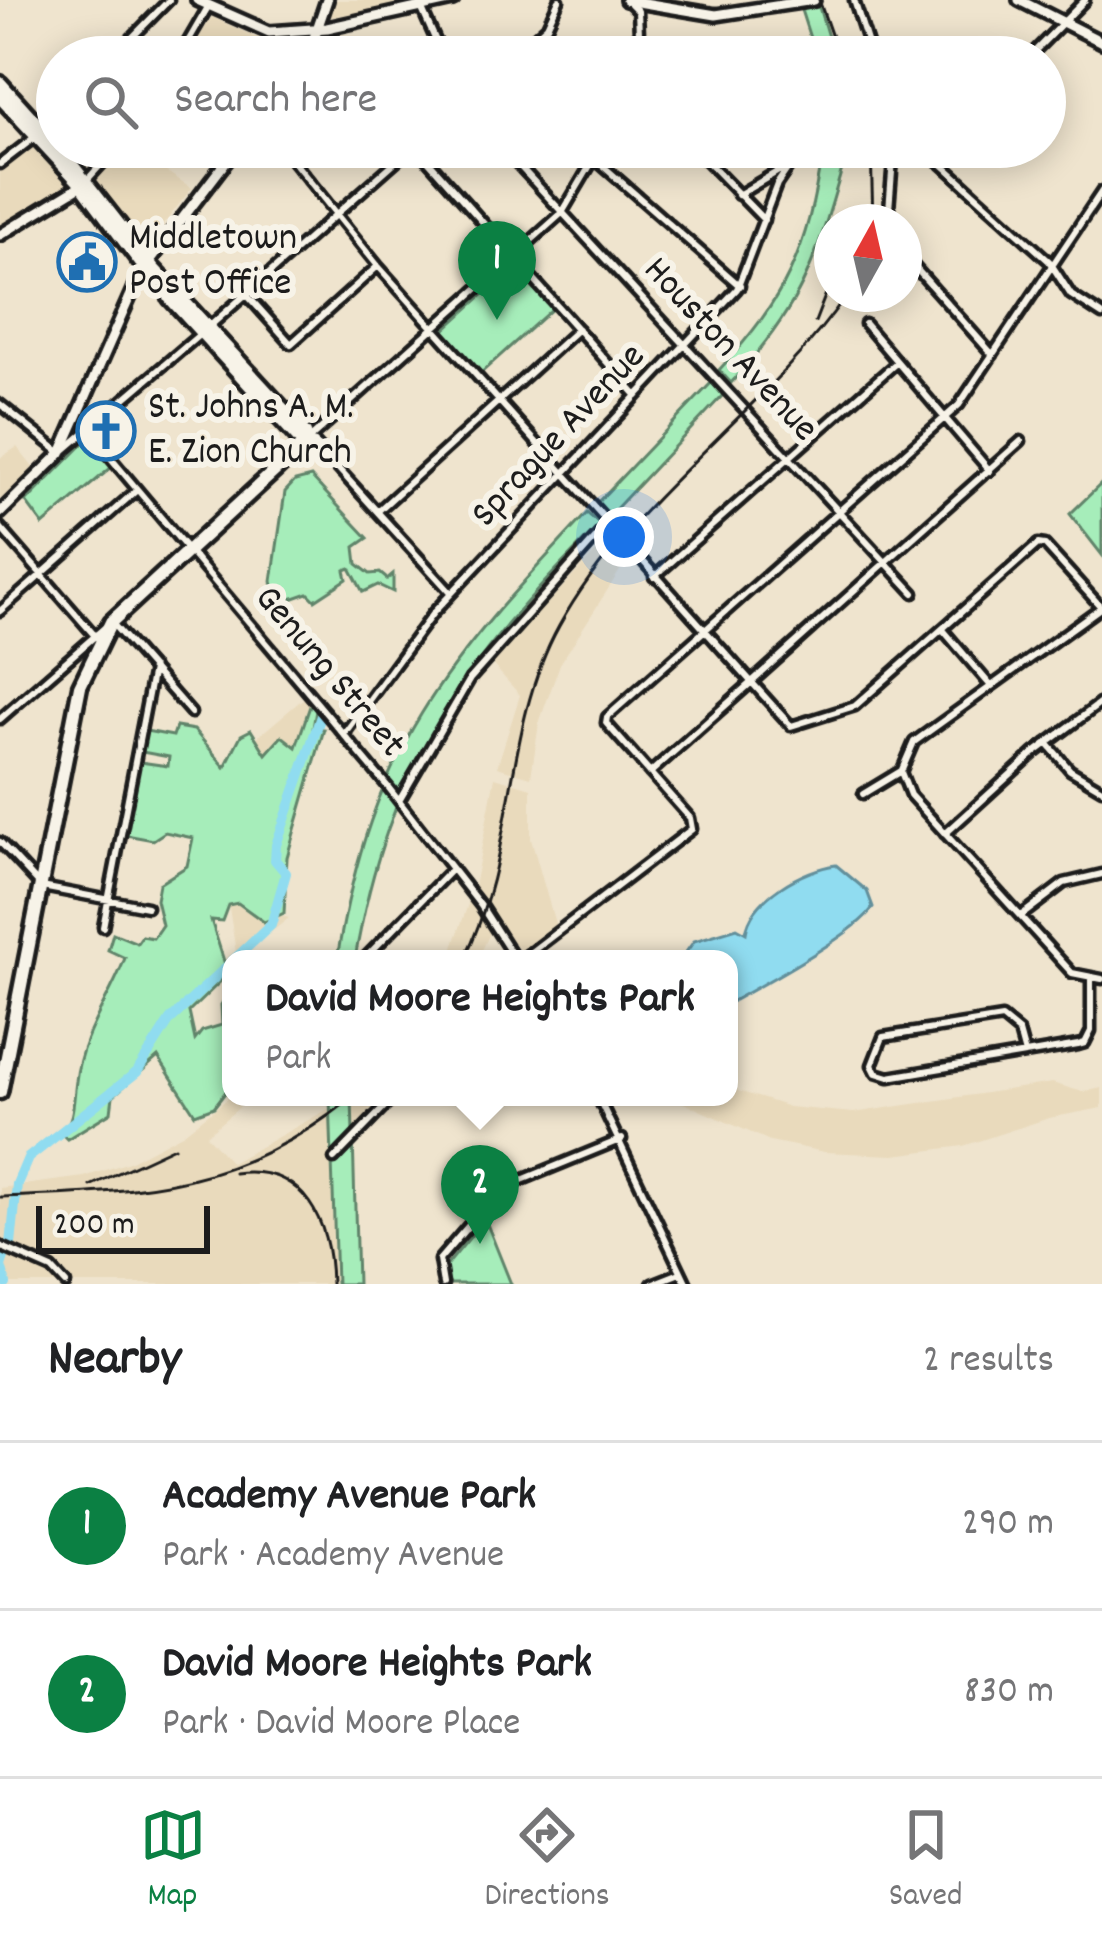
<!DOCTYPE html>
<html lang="en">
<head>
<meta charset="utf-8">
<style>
  :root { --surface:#fff; --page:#f2f2f2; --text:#202124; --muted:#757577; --line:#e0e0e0; --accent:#0b8043 }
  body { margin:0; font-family:Dekko,sans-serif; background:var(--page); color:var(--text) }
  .compass { position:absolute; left:814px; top:204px; width:108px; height:108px; border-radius:50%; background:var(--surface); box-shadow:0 6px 30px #0003; rotate:8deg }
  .scale { position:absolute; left:36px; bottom:30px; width:174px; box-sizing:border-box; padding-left:12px; border:6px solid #1c1c1c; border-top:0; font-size:33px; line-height:42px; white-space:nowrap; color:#1c1c1c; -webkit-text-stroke:9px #f7f3e8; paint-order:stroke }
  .you { position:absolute; left:624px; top:537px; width:42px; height:42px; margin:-30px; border:9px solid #fff; border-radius:50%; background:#1a73e8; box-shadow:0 0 0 18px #1a73e833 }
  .badge { display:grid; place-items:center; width:78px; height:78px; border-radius:50%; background:var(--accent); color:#fff; font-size:39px; font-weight:700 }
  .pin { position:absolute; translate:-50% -99px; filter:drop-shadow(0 3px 6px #0008) }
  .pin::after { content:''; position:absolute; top:63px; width:42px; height:36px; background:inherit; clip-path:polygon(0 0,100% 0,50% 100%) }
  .popup { position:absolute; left:222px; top:950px; width:516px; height:156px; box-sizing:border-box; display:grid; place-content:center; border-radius:24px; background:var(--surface); filter:drop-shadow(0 3px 9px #0005); font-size:39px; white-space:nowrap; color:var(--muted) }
  .popup b { font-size:45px; color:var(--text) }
  .popup::after { content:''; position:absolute; left:50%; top:100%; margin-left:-24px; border:24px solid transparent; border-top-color:var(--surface) }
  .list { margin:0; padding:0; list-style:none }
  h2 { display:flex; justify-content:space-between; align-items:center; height:156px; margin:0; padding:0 48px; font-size:51px }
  h2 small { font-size:39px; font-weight:400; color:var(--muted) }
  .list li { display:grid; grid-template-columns:78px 1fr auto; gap:36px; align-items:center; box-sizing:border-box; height:168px; padding:0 48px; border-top:3px solid var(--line) }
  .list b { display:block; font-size:45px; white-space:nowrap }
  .list p { margin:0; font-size:39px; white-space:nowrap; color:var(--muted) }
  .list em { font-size:39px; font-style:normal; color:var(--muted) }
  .icon { flex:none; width:66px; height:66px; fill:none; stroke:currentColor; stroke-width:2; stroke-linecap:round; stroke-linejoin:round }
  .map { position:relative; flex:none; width:1102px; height:1284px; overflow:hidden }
  .search { position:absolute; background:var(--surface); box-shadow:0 6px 30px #0003; left:36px; right:36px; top:36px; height:132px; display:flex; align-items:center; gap:30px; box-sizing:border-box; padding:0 42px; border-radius:66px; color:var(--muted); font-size:45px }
  .sheet { height:492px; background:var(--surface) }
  nav { display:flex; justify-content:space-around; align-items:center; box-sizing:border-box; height:168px; border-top:3px solid var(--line); background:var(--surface); font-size:33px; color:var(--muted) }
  nav a { display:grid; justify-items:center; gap:6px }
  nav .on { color:var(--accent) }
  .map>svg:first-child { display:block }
  .built { fill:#e9dabc }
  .green { fill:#a6edba; stroke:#61846b; stroke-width:3 }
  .water { fill:#90dcf0; stroke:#628f9b; stroke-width:3 }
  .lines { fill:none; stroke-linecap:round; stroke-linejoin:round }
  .river { stroke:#90dcf0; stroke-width:10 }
  .street-casing { stroke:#1c1c1c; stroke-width:15 }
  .secondary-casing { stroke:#1c1c1c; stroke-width:18 }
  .primary-casing { stroke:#1c1c1c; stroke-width:21 }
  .street { stroke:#f7f3e8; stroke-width:6 }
  .secondary { stroke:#f7f3e8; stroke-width:9 }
  .primary { stroke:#f7f3e8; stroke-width:12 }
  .rail { stroke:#1c1c1c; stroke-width:3 }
  .labels { text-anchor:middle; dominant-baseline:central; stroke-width:12; stroke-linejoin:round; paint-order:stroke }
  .poi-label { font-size:39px; fill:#1c1c1c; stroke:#f7f3e8; text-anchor:start }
  .street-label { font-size:39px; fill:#1c1c1c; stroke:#f7f3e8 }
</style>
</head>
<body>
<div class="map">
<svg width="1102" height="1284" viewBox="0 0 1102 1284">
  <rect width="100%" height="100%" fill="#efe4ce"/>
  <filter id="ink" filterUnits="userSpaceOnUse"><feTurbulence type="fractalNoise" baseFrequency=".00833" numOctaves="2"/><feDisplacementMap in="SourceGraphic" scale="24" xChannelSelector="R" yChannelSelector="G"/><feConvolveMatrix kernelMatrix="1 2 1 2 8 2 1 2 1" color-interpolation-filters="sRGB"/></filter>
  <g filter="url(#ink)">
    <path class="built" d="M334 0H394L397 7 330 17Z
      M212 17 255 37 303 42 294 57H186Z
      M36 144 72 185 0 227V171Z
      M131 149 192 188 144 249 96 181 123 151Z
      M17 447 35 470 0 500V458Z
      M610 537 628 558 560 664 539 723 531 777 497 767 520 695 491 663Z
      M305 697 316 710 279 915 289 918 237 959 221 856 234 757Z
      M495 777 531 788V839L556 927 521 952 496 920 478 959H449L474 887Z
      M1052 1083 1083 1092 1102 1088V1108L1049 1118 963 1146 894 1155 824 1152 770 1141 670 1097H729V1088L789 1107 853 1113Z
      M231 1096 252 1097 206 1135 231 1163 330 1108 334 1284H0V1188L84 1177 129 1162 184 1133Z
      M352 1097H387L354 1131Z"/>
    <path class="green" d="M819 7 834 57H816L801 10Z
      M822 152H847C816 257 808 299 731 383L719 370C787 296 807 252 822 152Z
      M514 267 552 309 481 373 443 331Z
      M712 382 723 395 608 517 596 504Z
      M88 439 112 467 43 525 26 502Z
      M311 477 368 538 355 547 357 564 370 574 380 573 387 579 393 574V592L378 585 363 592 350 568 345 570 347 579 315 600 308 593 277 604 272 581 285 492 295 481Z
      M1102 483V555L1070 514Z
      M587 513 600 525C463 661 388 766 355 959H337C372 746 444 666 587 513Z
      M311 703 316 710 313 728 324 729 287 857 284 913 264 922 238 903 228 905 222 921 211 920 228 974 189 1012 195 1040 202 1031 222 1025 221 1005 231 989V1085L214 1107 195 1114 158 1057 113 1096 111 1112 67 1139 62 1134C75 1117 73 1102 76 1081 81 1034 109 1001 125 958L108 950 113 933 137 943 142 936 153 938 162 925 156 900 159 884 187 866 193 838 165 832 153 840 126 835 140 762 168 766 169 757 142 752 146 731 173 736 176 727 194 730 225 767 241 735 251 730 266 754 282 736 296 747Z
      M330 1097H352L357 1284H336Z
      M485 1219 511 1284H449L443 1270Z"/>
    <path class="water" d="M836 865 867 891 873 907C858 933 761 985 729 1003V959H681L694 941 737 928 746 933C751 898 804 869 836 865Z"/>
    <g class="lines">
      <path class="river" d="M11 1245 17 1184 28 1158 137 1072 170 1020 271 925 286 873 275 860 276 845 321 716
        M5 1254 1 1266 6 1284"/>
      <defs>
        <path id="street" d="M854 0 872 57
          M631 4 638 11 640 57
          M421 7 443 57
          M113 57 169 0
          M179 57 208 7
          M513 57 547 26 559 0
          M1029 57 1085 0
          M42 126 57 110
          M282 147 378 266 791 726 855 706 1038 544 1045 545 1102 608
          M416 147 637 396
          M502 147 914 593
          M693 147 764 220
          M923 147 1049 261 1071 295 1102 315
          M935 158 944 147
          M595 159 740 286
          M0 164 35 137
          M87 180 117 147
          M738 195 814 150 854 147
          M888 222 894 147
          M904 255 993 355
          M246 294 291 344 378 266
          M865 324 990 471
          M210 326 412 147
          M0 404 61 453 199 335
          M88 431 388 787 481 906 515 959
          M378 511 578 329
          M0 527 96 637
          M654 577 896 363
          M451 593 315 443 307 441 562 213 601 147
          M1100 608 914 742 901 772 910 795 1072 973 1102 979
          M0 611 137 490
          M944 631 991 686
          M0 719 111 622 191 713
          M344 734 433 613 737 289 777 184 790 165
          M1047 743 1070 770 1102 789
          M650 773 1021 441
          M863 794 901 771
          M399 801 470 679 609 523
          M945 834 1034 753 1102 702
          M0 842 42 887 147 907
          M1022 915 1064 883 1102 874
          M103 927 153 669
          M364 959 452 869
          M522 959 692 829 690 818 606 723 607 717 959 405 1102 191
          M1025 1054 1019 1032 1002 1018 883 1037 872 1065 876 1073 889 1077 1078 1045 1085 1043 1091 1031V980
          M598 1097 687 1284
          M334 1159 394 1097
          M0 1246 52 1269 66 1284
          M443 1284 439 1260 500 1189 622 1139
          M652 1284 680 1273"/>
        <path id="secondary" d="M197 0 269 32 327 28 453 0
          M626 0 716 15 814 0
          M1019 0 1102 42
          M300 57 314 38 327 0
          M0 235 82 185
          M0 513 61 453 140 274 237 147"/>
        <path id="primary" d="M0 83 57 146
          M0 97 82 185 156 283
          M170 298 299 439 304 438
          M0 1092 80 686 111 622 307 441 305 433 153 268 58 147"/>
      </defs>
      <use href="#street" class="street-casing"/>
      <use href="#secondary" class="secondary-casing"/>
      <use href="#primary" class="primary-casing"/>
      <use href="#street" class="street"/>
      <use href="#secondary" class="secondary"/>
      <use href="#primary" class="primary"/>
      <path class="rail" d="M819 0 839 57
        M871 147 873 222
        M815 322 832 278
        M464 959C517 854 502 729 559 626 630 497 764 414 847 294
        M234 1173C306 1164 330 1223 331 1284
        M90 1186 174 1147
        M0 1197C142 1192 237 1190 353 1097"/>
    </g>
  </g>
  <defs>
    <symbol id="civic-ring" viewBox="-11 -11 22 22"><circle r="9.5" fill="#f7f3e8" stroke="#1f6fb2" stroke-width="1.5"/><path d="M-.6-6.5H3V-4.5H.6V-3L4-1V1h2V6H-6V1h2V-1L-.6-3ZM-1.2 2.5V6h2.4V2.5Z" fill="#1f6fb2"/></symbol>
    <symbol id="church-ring" viewBox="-11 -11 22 22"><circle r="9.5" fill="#f7f3e8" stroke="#1f6fb2" stroke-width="1.5"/><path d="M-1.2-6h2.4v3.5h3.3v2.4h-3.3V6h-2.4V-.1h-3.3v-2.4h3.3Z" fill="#1f6fb2"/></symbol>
  </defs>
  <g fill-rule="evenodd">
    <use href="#civic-ring" x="54" y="229" width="66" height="66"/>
    <use href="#church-ring" x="73" y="398" width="66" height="66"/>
  </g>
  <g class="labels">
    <g class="poi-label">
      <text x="129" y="240">Middletown<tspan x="129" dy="45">Post Office</tspan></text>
      <text x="148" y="409">St. Johns A. M.<tspan x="148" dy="45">E. Zion Church</tspan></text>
    </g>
    <g class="street-label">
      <text transform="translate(729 351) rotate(47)">Houston Avenue</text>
      <text transform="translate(560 437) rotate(-47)">Sprague Avenue</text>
      <text transform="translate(328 673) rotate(50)">Genung Street</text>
    </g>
  </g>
</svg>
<svg class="compass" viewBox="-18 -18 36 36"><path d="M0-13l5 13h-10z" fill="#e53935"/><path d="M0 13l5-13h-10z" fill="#757577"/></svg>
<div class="scale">200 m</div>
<div class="you"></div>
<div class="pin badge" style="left:497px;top:320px">1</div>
<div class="pin badge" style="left:480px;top:1244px">2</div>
<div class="popup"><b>David Moore Heights Park</b>Park</div>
<div class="search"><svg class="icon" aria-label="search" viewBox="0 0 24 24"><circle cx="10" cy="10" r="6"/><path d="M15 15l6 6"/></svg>Search here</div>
</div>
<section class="sheet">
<h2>Nearby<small>2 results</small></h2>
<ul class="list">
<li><span class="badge">1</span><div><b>Academy Avenue Park</b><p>Park · Academy Avenue</p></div><em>290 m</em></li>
<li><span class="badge">2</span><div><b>David Moore Heights Park</b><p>Park · David Moore Place</p></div><em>830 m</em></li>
</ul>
</section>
<nav>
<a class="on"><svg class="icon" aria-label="map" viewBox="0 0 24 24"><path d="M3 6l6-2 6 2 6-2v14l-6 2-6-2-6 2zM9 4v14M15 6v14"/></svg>Map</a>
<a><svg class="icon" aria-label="directions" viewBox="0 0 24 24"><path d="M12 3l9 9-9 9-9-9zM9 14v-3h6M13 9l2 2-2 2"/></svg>Directions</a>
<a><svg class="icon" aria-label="saved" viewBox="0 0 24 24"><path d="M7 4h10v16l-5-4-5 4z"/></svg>Saved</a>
</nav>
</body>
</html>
